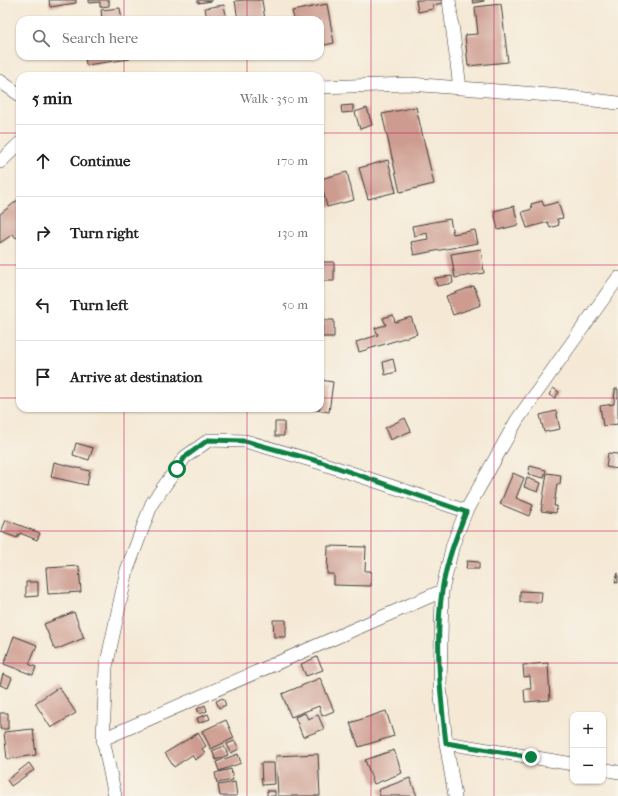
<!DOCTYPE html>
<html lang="en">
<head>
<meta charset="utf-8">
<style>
  :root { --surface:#fff; --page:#f6f6f6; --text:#222; --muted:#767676; --line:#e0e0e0 }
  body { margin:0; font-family:"IM FELL French Canon",serif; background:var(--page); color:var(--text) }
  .controls { position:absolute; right:12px; bottom:12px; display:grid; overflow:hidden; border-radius:8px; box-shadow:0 1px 3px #0004 }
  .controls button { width:36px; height:36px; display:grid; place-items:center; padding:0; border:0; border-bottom:1px solid var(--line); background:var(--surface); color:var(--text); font:20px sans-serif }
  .stop { position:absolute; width:12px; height:12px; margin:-9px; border:3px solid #0b8043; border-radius:50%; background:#fff }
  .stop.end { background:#0b8043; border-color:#fff; box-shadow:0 1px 4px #0008 }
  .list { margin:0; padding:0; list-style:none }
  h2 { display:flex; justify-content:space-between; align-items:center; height:52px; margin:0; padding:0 16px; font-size:17px }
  h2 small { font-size:13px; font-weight:400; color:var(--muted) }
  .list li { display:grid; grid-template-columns:26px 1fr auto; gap:12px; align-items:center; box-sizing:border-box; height:72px; padding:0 16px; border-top:1px solid var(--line) }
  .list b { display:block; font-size:15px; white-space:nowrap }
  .list em { font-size:13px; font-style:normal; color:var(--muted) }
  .icon { flex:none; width:22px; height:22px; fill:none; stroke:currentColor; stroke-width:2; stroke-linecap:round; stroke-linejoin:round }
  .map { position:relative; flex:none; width:618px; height:796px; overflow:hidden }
  .search { position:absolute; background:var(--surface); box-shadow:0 1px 3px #0004; left:16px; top:16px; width:308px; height:44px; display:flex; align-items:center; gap:10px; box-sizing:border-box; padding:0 14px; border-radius:12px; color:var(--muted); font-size:15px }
  .panel { position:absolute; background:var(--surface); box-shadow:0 1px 3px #0004; left:16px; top:72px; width:308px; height:340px; border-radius:12px }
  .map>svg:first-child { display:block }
  .building { fill:#cd9b8f }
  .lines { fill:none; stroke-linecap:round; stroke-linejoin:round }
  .street-casing { stroke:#3d3b38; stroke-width:14 }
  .street { stroke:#fff; stroke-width:13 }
  .route { stroke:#0b8043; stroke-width:5 }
  .grid { fill:none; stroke:#c2185b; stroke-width:1; stroke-opacity:0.55 }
</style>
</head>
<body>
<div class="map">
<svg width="618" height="796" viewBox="0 0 618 796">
  <rect width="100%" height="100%" fill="#f7f3e8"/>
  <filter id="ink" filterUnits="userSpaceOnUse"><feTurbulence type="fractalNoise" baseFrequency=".025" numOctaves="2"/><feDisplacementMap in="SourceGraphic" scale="8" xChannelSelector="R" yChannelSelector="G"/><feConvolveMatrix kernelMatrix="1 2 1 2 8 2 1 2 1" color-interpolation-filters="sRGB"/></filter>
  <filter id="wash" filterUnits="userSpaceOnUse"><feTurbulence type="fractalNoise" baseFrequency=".012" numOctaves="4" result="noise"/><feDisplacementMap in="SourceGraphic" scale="16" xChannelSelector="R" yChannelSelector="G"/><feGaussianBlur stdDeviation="0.9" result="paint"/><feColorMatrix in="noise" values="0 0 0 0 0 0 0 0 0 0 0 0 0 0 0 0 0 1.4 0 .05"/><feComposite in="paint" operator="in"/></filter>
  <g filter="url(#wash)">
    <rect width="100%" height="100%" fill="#f5e9d5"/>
    <g id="blocks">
      <path class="building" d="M49 0H76V3L50 7Z
        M89 0H109V6L100 7V2L89 3Z
        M198 0H212V1L198 3Z
        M245 0H262L265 20H238L235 1Z
        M416 0H442L443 3 433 5V9L418 12Z
        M472 0H484V1L473 3Z
        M327 4 334 43 320 46V20H294L292 11Z
        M501 4 508 62 468 66 465 35 478 34 475 7Z
        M224 5 227 20H207L205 8Z
        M120 8 122 20H102L101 10Z
        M85 56H129L130 59 86 65Z
        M353 105V112L342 113 341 106Z
        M416 107 434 184 400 192 382 114Z
        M367 108 372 125 360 129 355 112Z
        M388 160 396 192 368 199 359 168Z
        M347 172 354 200 327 207 320 179Z
        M18 200 20 201V235L16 238 13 234 0 243V214Z
        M542 201 544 206 558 202 563 218 557 219 559 225 550 228 548 222 527 228 522 212 532 209 531 204Z
        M514 206 518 225 498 230 494 211Z
        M450 219 453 234 475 230 478 243 414 255 411 242 428 239 427 233 414 236 412 226Z
        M481 249 484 273 455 278 451 254Z
        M322 262H334V281H322Z
        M452 276 453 283 437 286 435 278Z
        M474 286 481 305 453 315 446 296Z
        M393 315 395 322 411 317 417 334 359 352 356 342 378 335 375 328 386 325 383 318Z
        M323 320H334V337H322Z
        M393 359 396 372 385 375 383 362Z
        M320 380 333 382 329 412 310 409 320 408Z
        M553 388 559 392 555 398 549 395Z
        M615 389H618V424L603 426 600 406 614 404Z
        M246 408H259V411Z
        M556 411 560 429 544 432 540 415Z
        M405 418 411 431 390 440 385 428Z
        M275 422H284V436H275Z
        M76 443 93 448 89 460 73 455Z
        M608 453 618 454V469L606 467Z
        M54 462 90 471 87 485 51 477Z
        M530 466 546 470 544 478 528 474Z
        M513 473 524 478 516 498 533 505 529 516 500 504Z
        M547 473 561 475 560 484H557L554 506H557L556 513 541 511Z
        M527 478 541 483 538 492 524 487Z
        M6 520 40 533 37 540 20 533 17 538 1 532Z
        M328 546 366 547 365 571H371V586L334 585V574H327Z
        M467 561 479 562V569H466Z
        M79 566 81 592 48 594 46 568Z
        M618 573V583L615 582Z
        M26 582H38V596L26 597Z
        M520 591 542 592 541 602H520Z
        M74 612 84 638 55 650 44 624Z
        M273 620H286V637H274Z
        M14 636 37 645 29 664 36 667 33 675 4 664Z
        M317 657 323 670 306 676 301 664Z
        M548 663 550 700 525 702 524 689H531L530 676 524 677 523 665Z
        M3 674 12 678 8 688 0 685Z
        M320 678 334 711 322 716 319 706 291 717 282 694Z
        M59 687 76 713 51 728 35 703Z
        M223 698 226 705 219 708 216 701Z
        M205 705 207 711 200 714 197 709Z
        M386 711 394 736 359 747 350 723Z
        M0 713H8V729H0Z
        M305 713 308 719 318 715 324 729 303 737 295 717Z
        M208 714 210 719 199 723 197 718Z
        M226 720 234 738 211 749 202 731Z
        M33 729 36 755 7 759 4 732Z
        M198 733 206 746 202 749 205 753 195 760 192 755 174 767 165 753Z
        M235 741 239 749 231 753 227 744Z
        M224 746 228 755 216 760 212 751Z
        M394 750 402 773 374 784 365 760Z
        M238 754 241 763 219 771 216 762Z
        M318 754 320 796H278L276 756Z
        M29 763 34 770 11 786 7 780Z
        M261 763H274L275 784 262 785Z
        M231 769 233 780 217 783 215 773Z
        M410 778 417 796H380L378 790Z
        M235 782 237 796H220L218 785Z
        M267 791H275V796H267Z"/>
    </g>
  </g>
  <g filter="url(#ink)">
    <use href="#blocks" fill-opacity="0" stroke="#3d3b38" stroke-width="1"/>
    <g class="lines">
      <defs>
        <path id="street" d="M449 0 460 88
          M0 81 20 95
          M320 87 410 84 561 96 618 103
          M0 162 20 143
          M103 739 442 591
          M446 743 573 764
          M603 769 618 772
          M115 796 103 739 106 667 127 570 152 503 185 457 209 440 245 441 321 463 466 511
          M455 796 446 743 440 687 442 591 453 544 466 511 517 420 618 278"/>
      </defs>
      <use href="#street" class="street-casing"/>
      <use href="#street" class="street"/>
    </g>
  </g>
  <g class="lines" filter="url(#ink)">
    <path class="route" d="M177 469 185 457 208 440 245 441 321 462 466 512C456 537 446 563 442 591 435 641 440 693 446 743L531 757"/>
  </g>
  <path class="grid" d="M124 0V20M247 0V20M371 0V796M494 0V796M124 56V76M247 56V76M0 133H20M320 133H618M0 265H20M320 265H618M0 398H20M320 398H618M124 408V796M247 408V796M0 531H618M0 663H618"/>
</svg>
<div class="controls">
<button>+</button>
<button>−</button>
</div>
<div class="stop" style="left:177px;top:469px"></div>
<div class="stop end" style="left:531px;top:757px"></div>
<div class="search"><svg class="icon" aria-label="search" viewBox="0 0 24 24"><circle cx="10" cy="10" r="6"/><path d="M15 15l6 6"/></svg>Search here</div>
<section class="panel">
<h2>5 min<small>Walk · 350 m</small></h2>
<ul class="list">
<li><svg class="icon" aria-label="ahead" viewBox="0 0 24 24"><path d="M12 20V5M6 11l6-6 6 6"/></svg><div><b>Continue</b></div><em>170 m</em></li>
<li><svg class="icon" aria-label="right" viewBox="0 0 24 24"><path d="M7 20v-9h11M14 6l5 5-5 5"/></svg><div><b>Turn right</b></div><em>130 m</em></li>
<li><svg class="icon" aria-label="left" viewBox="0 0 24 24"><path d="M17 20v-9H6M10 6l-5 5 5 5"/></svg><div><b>Turn left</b></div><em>50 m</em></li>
<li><svg class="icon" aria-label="arrive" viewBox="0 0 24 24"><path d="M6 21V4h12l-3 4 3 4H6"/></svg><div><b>Arrive at destination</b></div></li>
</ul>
</section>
</div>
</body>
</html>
